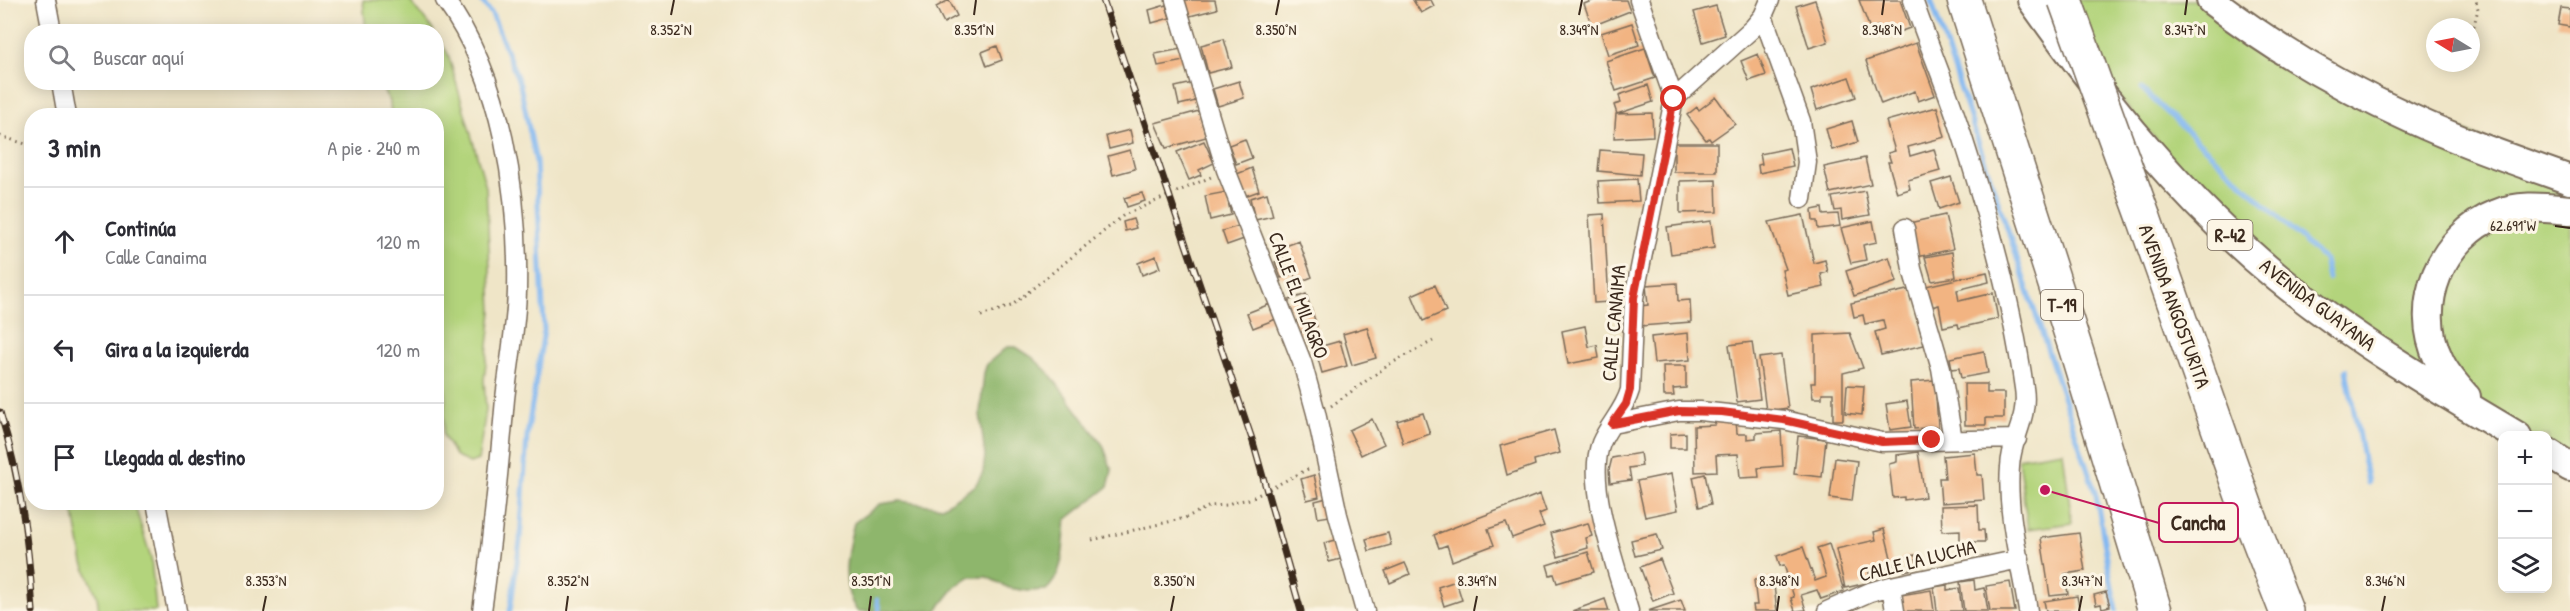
<!DOCTYPE html>
<html lang="es">
<head>
<meta charset="utf-8">
<style>
  :root { --surface:#fff; --page:#f7f7f7; --text:#2b2b33; --muted:#7c7c81; --line:#e1e1e2 }
  body { margin:0; font-family:"Patrick Hand",sans-serif; background:var(--page); color:var(--text) }
  .controls { position:absolute; right:18px; bottom:18px; display:grid; overflow:hidden; border-radius:12px; box-shadow:0 3px 15px #0003 }
  .controls button { width:54px; height:54px; display:grid; place-items:center; padding:0; border:0; border-bottom:2px solid var(--line); background:var(--surface); color:var(--text); font:30px sans-serif }
  .compass { position:absolute; left:2426px; top:18px; width:54px; height:54px; border-radius:50%; background:var(--surface); box-shadow:0 3px 15px #0003; rotate:280deg }
  .stop { position:absolute; width:18px; height:18px; margin:-14px; border:4px solid #d93025; border-radius:50%; background:#fff }
  .stop.end { background:#d93025; border-color:#fff; box-shadow:0 2px 6px #0008 }
  .list { margin:0; padding:0; list-style:none }
  h2 { display:flex; justify-content:space-between; align-items:center; height:78px; margin:0; padding:0 24px; font-size:26px }
  h2 small { font-size:20px; font-weight:400; color:var(--muted) }
  .list li { display:grid; grid-template-columns:39px 1fr auto; gap:18px; align-items:center; box-sizing:border-box; height:108px; padding:0 24px; border-top:2px solid var(--line) }
  .list b { display:block; font-size:22px; white-space:nowrap }
  .list p { margin:0; font-size:20px; white-space:nowrap; color:var(--muted) }
  .list em { font-size:20px; font-style:normal; color:var(--muted) }
  .icon { flex:none; width:33px; height:33px; fill:none; stroke:currentColor; stroke-width:2; stroke-linecap:round; stroke-linejoin:round }
  .map { position:relative; flex:none; width:2570px; height:611px; overflow:hidden }
  .search { position:absolute; background:var(--surface); box-shadow:0 3px 15px #0003; left:24px; top:24px; width:420px; height:66px; display:flex; align-items:center; gap:15px; box-sizing:border-box; padding:0 21px; border-radius:24px; color:var(--muted); font-size:22px }
  .panel { position:absolute; background:var(--surface); box-shadow:0 3px 15px #0003; left:24px; top:108px; width:420px; height:402px; border-radius:24px }
  .map>svg:first-child { display:block }
  .green { fill:#b3d47c; stroke:#777f4d; stroke-width:1.5 }
  .forest { fill:#8eb66c; stroke:#647045; stroke-width:1.5 }
  .lines { fill:none; stroke-linecap:round; stroke-linejoin:round }
  .stream { stroke:#82b8f1; stroke-width:5 }
  .building { fill:#f2b482 }
  .minor-casing { stroke:#7a6b59; stroke-width:21 }
  .primary-casing { stroke:#7a6b59; stroke-width:32 }
  .motorway-casing { stroke:#7a6b59; stroke-width:36 }
  .path { stroke:#7a6b59; stroke-width:3; stroke-dasharray:1.5 4.5; stroke-linecap:butt }
  .minor { stroke:#fff; stroke-width:18 }
  .primary { stroke:#fff; stroke-width:28 }
  .motorway { stroke:#fff; stroke-width:33 }
  .rail-casing { stroke:#3b2a1e; stroke-width:7 }
  .rail { stroke:#fcf5e5; stroke-width:4.5; stroke-dasharray:14; stroke-linecap:butt }
  .motorway-bridge-casing { stroke:#7a6b59; stroke-width:36; stroke-linecap:butt }
  .motorway-bridge { stroke:#fff; stroke-width:33 }
  .route { stroke:#d93025; stroke-width:8 }
  .ticks { fill:none; stroke:#3b2a1e; stroke-width:2 }
  .labels { text-anchor:middle; dominant-baseline:central; stroke-width:6; stroke-linejoin:round; paint-order:stroke }
  .shield { fill:#fcf5e5; stroke:#75675a; stroke-width:1.5 }
  .shield-label { font-size:18px; font-weight:bold; fill:#3b2a1e }
  .street-label { font-size:20px; fill:#3b2a1e; stroke:#fcf5e5 }
  .ticks-label { font-size:15px; text-anchor:middle; fill:#3b2a1e; stroke:#fcf5e5; stroke-width:6; stroke-linejoin:round; paint-order:stroke }
  .leader { fill:none; stroke:#c2185b; stroke-width:2 }
  .callout-dot { fill:#c2185b; stroke:#fcf5e5; stroke-width:2 }
  .callout { fill:#fcf5e5; stroke:#c2185b; stroke-width:2 }
  .callout-label { font-size:21px; text-anchor:middle; font-weight:bold; fill:#3b2a1e }
</style>
</head>
<body>
<div class="map">
<svg width="2570" height="611" viewBox="0 0 2570 611">
  <rect width="100%" height="100%" fill="#fcf5e5"/>
  <filter id="ink" filterUnits="userSpaceOnUse"><feTurbulence type="fractalNoise" baseFrequency=".0167" numOctaves="2"/><feDisplacementMap in="SourceGraphic" scale="12" xChannelSelector="R" yChannelSelector="G"/><feConvolveMatrix kernelMatrix="1 2 1 2 8 2 1 2 1" color-interpolation-filters="sRGB"/></filter>
  <filter id="wash" filterUnits="userSpaceOnUse"><feTurbulence type="fractalNoise" baseFrequency=".008" numOctaves="4" result="noise"/><feDisplacementMap in="SourceGraphic" scale="24" xChannelSelector="R" yChannelSelector="G"/><feGaussianBlur stdDeviation="1.35" result="paint"/><feColorMatrix in="noise" values="0 0 0 0 0 0 0 0 0 0 0 0 0 0 0 0 0 1.4 0 .05"/><feComposite in="paint" operator="in"/></filter>
  <g filter="url(#wash)">
    <rect width="100%" height="100%" fill="#efe5c7"/>
    <path class="green" d="M363 0H409L434 31H366Z
      M2032 0H2211L2254 31 2570 180V467L2548 453V436L2517 435 2279 278Z
      M437 36 448 54 486 187 492 311 484 380 486 410 478 460 470 463 456 457 443 435 446 393 436 355V116L391 115 390 101 378 83 436 82Z
      M2063 451 2072 523 2028 529 2018 458Z
      M72 503H134L151 558 156 611H99L97 596 83 563Z"/>
    <path class="forest" d="M1007 347H1016L1032 357 1049 373 1103 445 1112 470 1108 487 1066 520C1063 543 1065 574 1046 590L1028 591 1009 588 987 577H969L955 587 936 611H857C839 585 847 551 854 523L880 504 900 501 942 507 975 486 983 472 985 456 980 413 984 373 987 364Z"/>
    <g class="lines">
      <path class="stream" d="M481 0 492 14 520 85 536 162 544 330 527 436 520 541 510 611
        M1931 0 2096 495 2116 610
        M2142 89 2324 260 2328 279
        M2346 370 2368 483
        M877 600 879 611"/>
    </g>
    <g id="blocks">
      <path class="building" d="M949 0 957 16 944 23 936 7Z
        M1182 0H1215L1217 9 1186 17Z
        M1413 0H1431L1434 6 1421 13Z
        M1594 0H1626L1630 11 1592 26 1584 4Z
        M1815 0 1828 42 1809 48 1796 6Z
        M1859 0H1900L1910 28 1882 38 1878 26 1870 29Z
        M1166 5 1170 18 1152 23 1149 10Z
        M1716 6 1725 35 1703 42 1694 12Z
        M2561 8 2570 9V27L2558 25Z
        M1632 23 1639 45 1608 55 1601 33Z
        M1224 39 1232 67 1208 73 1201 45Z
        M1916 43 1935 95 1918 101 1915 91 1881 104 1866 61Z
        M997 46 1002 60 987 66 982 52Z
        M1645 48 1655 78 1616 91 1606 61Z
        M1181 49 1184 61 1158 66 1155 54Z
        M1758 54 1766 75 1749 81 1741 61Z
        M1849 77 1856 97 1817 110 1811 90Z
        M1239 81 1244 98 1218 106 1213 89Z
        M1193 83 1196 101 1179 105 1175 87Z
        M1648 85 1653 102 1617 114 1614 105 1621 103 1619 95Z
        M1716 97 1735 124 1711 141 1709 138 1706 140 1687 115 1697 107 1699 110Z
        M1937 107 1945 137 1908 147 1910 156 1934 149 1940 171 1908 180 1910 189 1897 193 1888 162H1891L1888 153 1895 151 1886 121Z
        M1199 111 1206 137 1166 148 1155 123Z
        M1652 113 1653 136 1614 138 1616 114Z
        M1852 121 1858 142 1832 150 1826 129Z
        M1130 130 1133 143 1109 149 1106 136Z
        M1245 139 1252 158 1236 164 1229 145Z
        M1204 141 1214 163 1199 170 1201 175 1189 180 1177 152Z
        M1674 143H1717V172H1674Z
        M1789 148 1793 166 1759 173 1758 165 1762 164 1760 154Z
        M1130 150 1135 169 1113 175 1108 156Z
        M1600 150 1642 153 1640 175 1598 171Z
        M1865 158 1871 184 1830 193 1824 167Z
        M1252 168 1259 191 1245 196 1237 174Z
        M1951 177 1959 202 1939 209 1931 183Z
        M1637 179 1639 201 1600 203 1598 181Z
        M1716 180 1717 212 1680 213V181Z
        M1865 191 1870 215 1842 220 1841 210 1835 211 1832 197Z
        M1226 192 1231 215 1210 220 1205 196Z
        M1142 193 1145 201 1127 207 1124 198Z
        M1267 193 1273 216 1255 220 1250 198Z
        M1822 208 1823 215 1838 214 1840 226 1818 229 1817 221H1813L1812 210Z
        M1604 214 1609 302 1594 303 1589 215Z
        M1803 215 1814 263 1825 260 1828 272 1821 274 1824 287 1788 295 1782 270 1786 269 1769 222Z
        M1945 215 1953 249 1917 257 1909 223Z
        M1133 219 1136 228 1125 231 1123 222Z
        M1711 221 1714 248 1671 254 1667 227Z
        M1873 221 1877 242 1863 245 1866 260 1851 263 1841 228Z
        M1239 226 1244 239 1227 245 1222 231Z
        M1299 241 1312 277 1297 283 1294 273 1281 278 1275 262 1284 259 1280 248Z
        M1952 252 1956 277 1932 281 1925 257Z
        M1156 256 1160 268 1142 275 1138 263Z
        M1889 257 1897 282 1854 296 1846 271Z
        M1987 272 1989 282 1957 290 1959 301 1993 293 1998 319 1959 328 1958 324 1943 327 1939 305 1931 307 1926 286Z
        M1677 283 1678 301 1690 300 1691 322 1641 326 1640 306 1648 305 1646 285Z
        M1435 285 1446 311 1423 321 1412 295Z
        M1911 289 1924 345 1881 355 1875 332 1885 329 1883 320 1865 324 1863 315 1854 317 1851 303Z
        M1306 294 1317 326 1298 333 1287 301Z
        M1270 304 1276 319 1253 328 1247 313Z
        M1585 326 1589 347 1597 345 1599 358 1568 364 1562 331Z
        M1367 327 1376 358 1352 365 1343 334Z
        M1688 333 1690 360 1654 363 1651 337Z
        M1850 333 1863 368 1843 373V420H1833V393H1822V398H1813L1811 383H1815V335Z
        M1340 341 1347 366 1322 373 1315 348Z
        M1752 342 1760 399 1737 402 1729 345Z
        M1984 351 1988 373 1961 378 1959 368 1952 369 1950 358Z
        M1781 355 1788 408 1766 411 1759 358Z
        M1663 366H1686V388L1673 389 1674 396H1664Z
        M1935 380 1938 427 1914 429 1911 382Z
        M1964 384H1987V393H2004V418H1986V425H1965Z
        M1847 385 1864 386 1862 415 1845 413Z
        M1907 401 1911 427 1890 430 1886 404Z
        M1423 413 1430 434 1403 443 1397 421Z
        M1372 419 1384 444 1361 455 1349 430Z
        M1736 419 1737 434H1747V439L1756 438V433L1781 431 1783 466 1758 468 1759 477 1740 478 1738 454 1716 455 1717 471 1695 472 1694 426 1715 425V420Z
        M1554 430 1560 453 1534 460 1535 465 1507 475 1500 446Z
        M1686 433V448H1670V434Z
        M1798 436 1826 439 1822 477 1794 474Z
        M1918 452 1925 497 1904 500V497L1893 498 1889 464 1897 462V455Z
        M1640 453 1642 466 1629 468 1631 480 1610 483 1609 470 1612 458Z
        M1975 453 1977 475H1982L1984 500 1941 503 1939 478H1945L1943 456Z
        M1835 458 1857 461 1852 501 1830 498Z
        M1671 474 1678 510 1645 517 1637 481Z
        M1705 474 1711 504 1699 507 1693 477Z
        M1314 475 1319 497 1307 500 1301 479Z
        M1540 494 1546 511 1539 514 1544 526 1512 538 1506 523 1488 529 1494 545 1452 561 1447 545 1439 548 1434 535Z
        M1327 498 1330 516 1318 518 1315 501Z
        M1978 505 1979 530H1984L1985 542H1960V530L1942 531 1941 506Z
        M1588 523 1592 536 1586 538 1588 548 1558 557 1551 533Z
        M1884 529 1893 566 1869 572 1871 582 1845 588 1836 549 1876 540 1874 532Z
        M1388 533 1391 545 1369 551 1366 539Z
        M2079 533 2085 571 2065 574 2068 594 2050 596 2041 538Z
        M1657 534 1662 550 1635 556 1631 540Z
        M1336 540 1341 559 1329 562 1324 543Z
        M1829 544 1844 591 1821 599 1817 590 1801 595 1806 610 1795 611 1791 598 1794 597 1784 565 1780 566 1777 556 1803 547 1815 581 1826 577 1817 548Z
        M1588 552 1594 572 1557 583 1554 574 1550 575 1547 565Z
        M1915 555 1918 568 1904 571 1901 558Z
        M1660 559 1673 593 1653 601 1640 567Z
        M1405 563 1410 574 1390 583 1385 571Z
        M1773 577 1777 611H1754L1753 605H1757L1754 580Z
        M1974 580 1975 590 1984 588 1988 611H1964L1960 582Z
        M1456 581 1462 600 1444 606 1438 587Z
        M2010 582 2015 611H1990L1986 586Z
        M1947 585V590L1959 588 1962 611H1937L1934 587Z
        M1931 590 1934 611H1903L1901 595Z
        M2106 592 2110 606 2102 608 2101 604 2096 605 2094 595Z
        M2077 596 2080 611H2046L2044 601Z
        M1605 599 1609 611H1572Z
        M1681 600 1685 611H1648Z"/>
    </g>
  </g>
  <g filter="url(#ink)">
    <use href="#blocks" fill-opacity="0" stroke="#7a6b59" stroke-width="1.5"/>
    <g class="lines">
      <defs>
        <path id="minor" d="M46 0 52 32
          M445 0C503 79 519 195 517 291 516 327 509 363 505 399 499 470 492 541 482 611
          M1175 0 1226 170 1302 362 1316 413 1338 515 1365 611
          M1913 0C1928 44 1947 88 1961 132 1988 215 2012 301 2024 388 2029 419 2011 438 2010 467 2006 514 2021 565 2028 611
          M1763 16 1801 121 1807 162 1802 199
          M61 82 67 116
          M1674 99 1753 28 1763 16 1770 0
          M1905 228 1912 269 1941 368 1953 440
          M1612 424 1679 411H1700L1784 420 1882 442 2017 439
          M156 502 177 611
          M1891 586 1895 611
          M1629 611C1617 569 1585 484 1601 443 1609 424 1624 411 1630 390L1634 298 1674 99 1639 0
          M1827 611 1870 592 1891 586 2020 559"/>
        <path id="primary" d="M2032 0C2103 100 2183 200 2278 278 2352 338 2436 388 2517 436
          M2211 0C2273 48 2341 87 2412 119 2463 143 2517 161 2570 180
          M2466 397C2456 386 2445 374 2439 360 2412 305 2441 236 2497 214 2520 204 2546 208 2570 210
          M2548 453 2570 467"/>
        <path id="motorway" d="M1964 0 2077 353 2155 611
          M2144 218 2247 510 2286 611"/>
      </defs>
      <use href="#minor" class="minor-casing"/>
      <use href="#primary" class="primary-casing"/>
      <use href="#motorway" class="motorway-casing"/>
      <path class="path" d="M2471 38 2478 9 2476 0
        M0 136 32 146
        M981 316 1011 306 1124 215 1211 177
        M1331 406 1390 364 1433 341
        M1092 540 1185 518 1210 506 1227 505 1233 502 1250 499 1310 468"/>
      <use href="#minor" class="minor"/>
      <use href="#primary" class="primary"/>
      <use href="#motorway" class="motorway"/>
      <defs>
        <path id="rail" d="M1103 0 1253 442 1301 611
          M0 412C20 476 29 544 33 611"/>
      </defs>
      <use href="#rail" class="rail-casing"/>
      <use href="#rail" class="rail"/>
      <defs>
        <path id="motorway-bridge" d="M2065 0 2144 218"/>
      </defs>
      <use href="#motorway-bridge" class="motorway-bridge-casing"/>
      <use href="#motorway-bridge" class="motorway-bridge"/>
    </g>
  </g>
  <g class="lines" filter="url(#ink)">
    <path class="route" d="M1674 99 1634 298 1630 390 1626 404 1612 424 1679 411 1722 412 1784 420 1882 442 1932 440"/>
  </g>
  <path class="ticks" d="M671 15 674 0M974 15 976 0M1276 15 1279 0M1579 15 1582 0M1882 15 1884 0M2185 15 2187 0M2555 226 2570 228M263 611 266 596M566 611 568 596M869 611 871 596M1171 611 1174 596M1474 611 1477 596M1777 611 1779 596M2079 611 2082 596M2382 611 2385 596"/>
  <g class="labels">
    <g class="shield">
      <rect x="2207.5" y="220" width="45" height="30" rx="4.5"/>
      <rect x="2041" y="290" width="42" height="30" rx="4.5"/>
    </g>
    <g class="shield-label">
      <text x="2230" y="235">R-42</text>
      <text x="2062" y="305">T-19</text>
    </g>
    <g class="street-label">
      <text transform="translate(1299 295) rotate(69)">CALLE EL MILAGRO</text>
      <text transform="translate(2318 304) rotate(37)">AVENIDA GUAYANA</text>
      <text transform="translate(2175 306) rotate(70)">AVENIDA ANGOSTURITA</text>
      <text transform="translate(1613 323) rotate(-85)">CALLE CANAIMA</text>
      <text transform="translate(1917 560) rotate(-14)">CALLE LA LUCHA</text>
    </g>
  </g>
  <g class="ticks-label">
    <text x="671" y="35">8.352°N</text>
    <text x="974" y="35">8.351°N</text>
    <text x="1276" y="35">8.350°N</text>
    <text x="1579" y="35">8.349°N</text>
    <text x="1882" y="35">8.348°N</text>
    <text x="2185" y="35">8.347°N</text>
    <text x="2513" y="231">62.691°W</text>
    <text x="266" y="586">8.353°N</text>
    <text x="568" y="586">8.352°N</text>
    <text x="871" y="586">8.351°N</text>
    <text x="1174" y="586">8.350°N</text>
    <text x="1477" y="586">8.349°N</text>
    <text x="1779" y="586">8.348°N</text>
    <text x="2082" y="586">8.347°N</text>
    <text x="2385" y="586">8.346°N</text>
  </g>
  <path class="leader" d="M2045 490L2159 523"/>
  <circle class="callout-dot" cx="2045" cy="490" r="6"/>
  <rect class="callout" x="2159" y="503" width="79" height="39" rx="6"/>
  <g class="callout-label">
    <text x="2198" y="530">Cancha</text>
  </g>
</svg>
<div class="controls">
<button>+</button>
<button>−</button>
<button><svg class="icon" aria-label="layers" viewBox="0 0 24 24"><path d="M12 4l9 5-9 5-9-5zM3 14l9 5 9-5"/></svg></button>
</div>
<svg class="compass" viewBox="-18 -18 36 36"><path d="M0-13l5 13h-10z" fill="#e53935"/><path d="M0 13l5-13h-10z" fill="#7c7c81"/></svg>
<div class="stop" style="left:1674px;top:99px"></div>
<div class="stop end" style="left:1932px;top:440px"></div>
<div class="search"><svg class="icon" aria-label="search" viewBox="0 0 24 24"><circle cx="10" cy="10" r="6"/><path d="M15 15l6 6"/></svg>Buscar aquí</div>
<section class="panel">
<h2>3 min<small>A pie · 240 m</small></h2>
<ul class="list">
<li><svg class="icon" aria-label="ahead" viewBox="0 0 24 24"><path d="M12 20V5M6 11l6-6 6 6"/></svg><div><b>Continúa</b><p>Calle Canaima</p></div><em>120 m</em></li>
<li><svg class="icon" aria-label="left" viewBox="0 0 24 24"><path d="M17 20v-9H6M10 6l-5 5 5 5"/></svg><div><b>Gira a la izquierda</b></div><em>120 m</em></li>
<li><svg class="icon" aria-label="arrive" viewBox="0 0 24 24"><path d="M6 21V4h12l-3 4 3 4H6"/></svg><div><b>Llegada al destino</b></div></li>
</ul>
</section>
</div>
</body>
</html>
